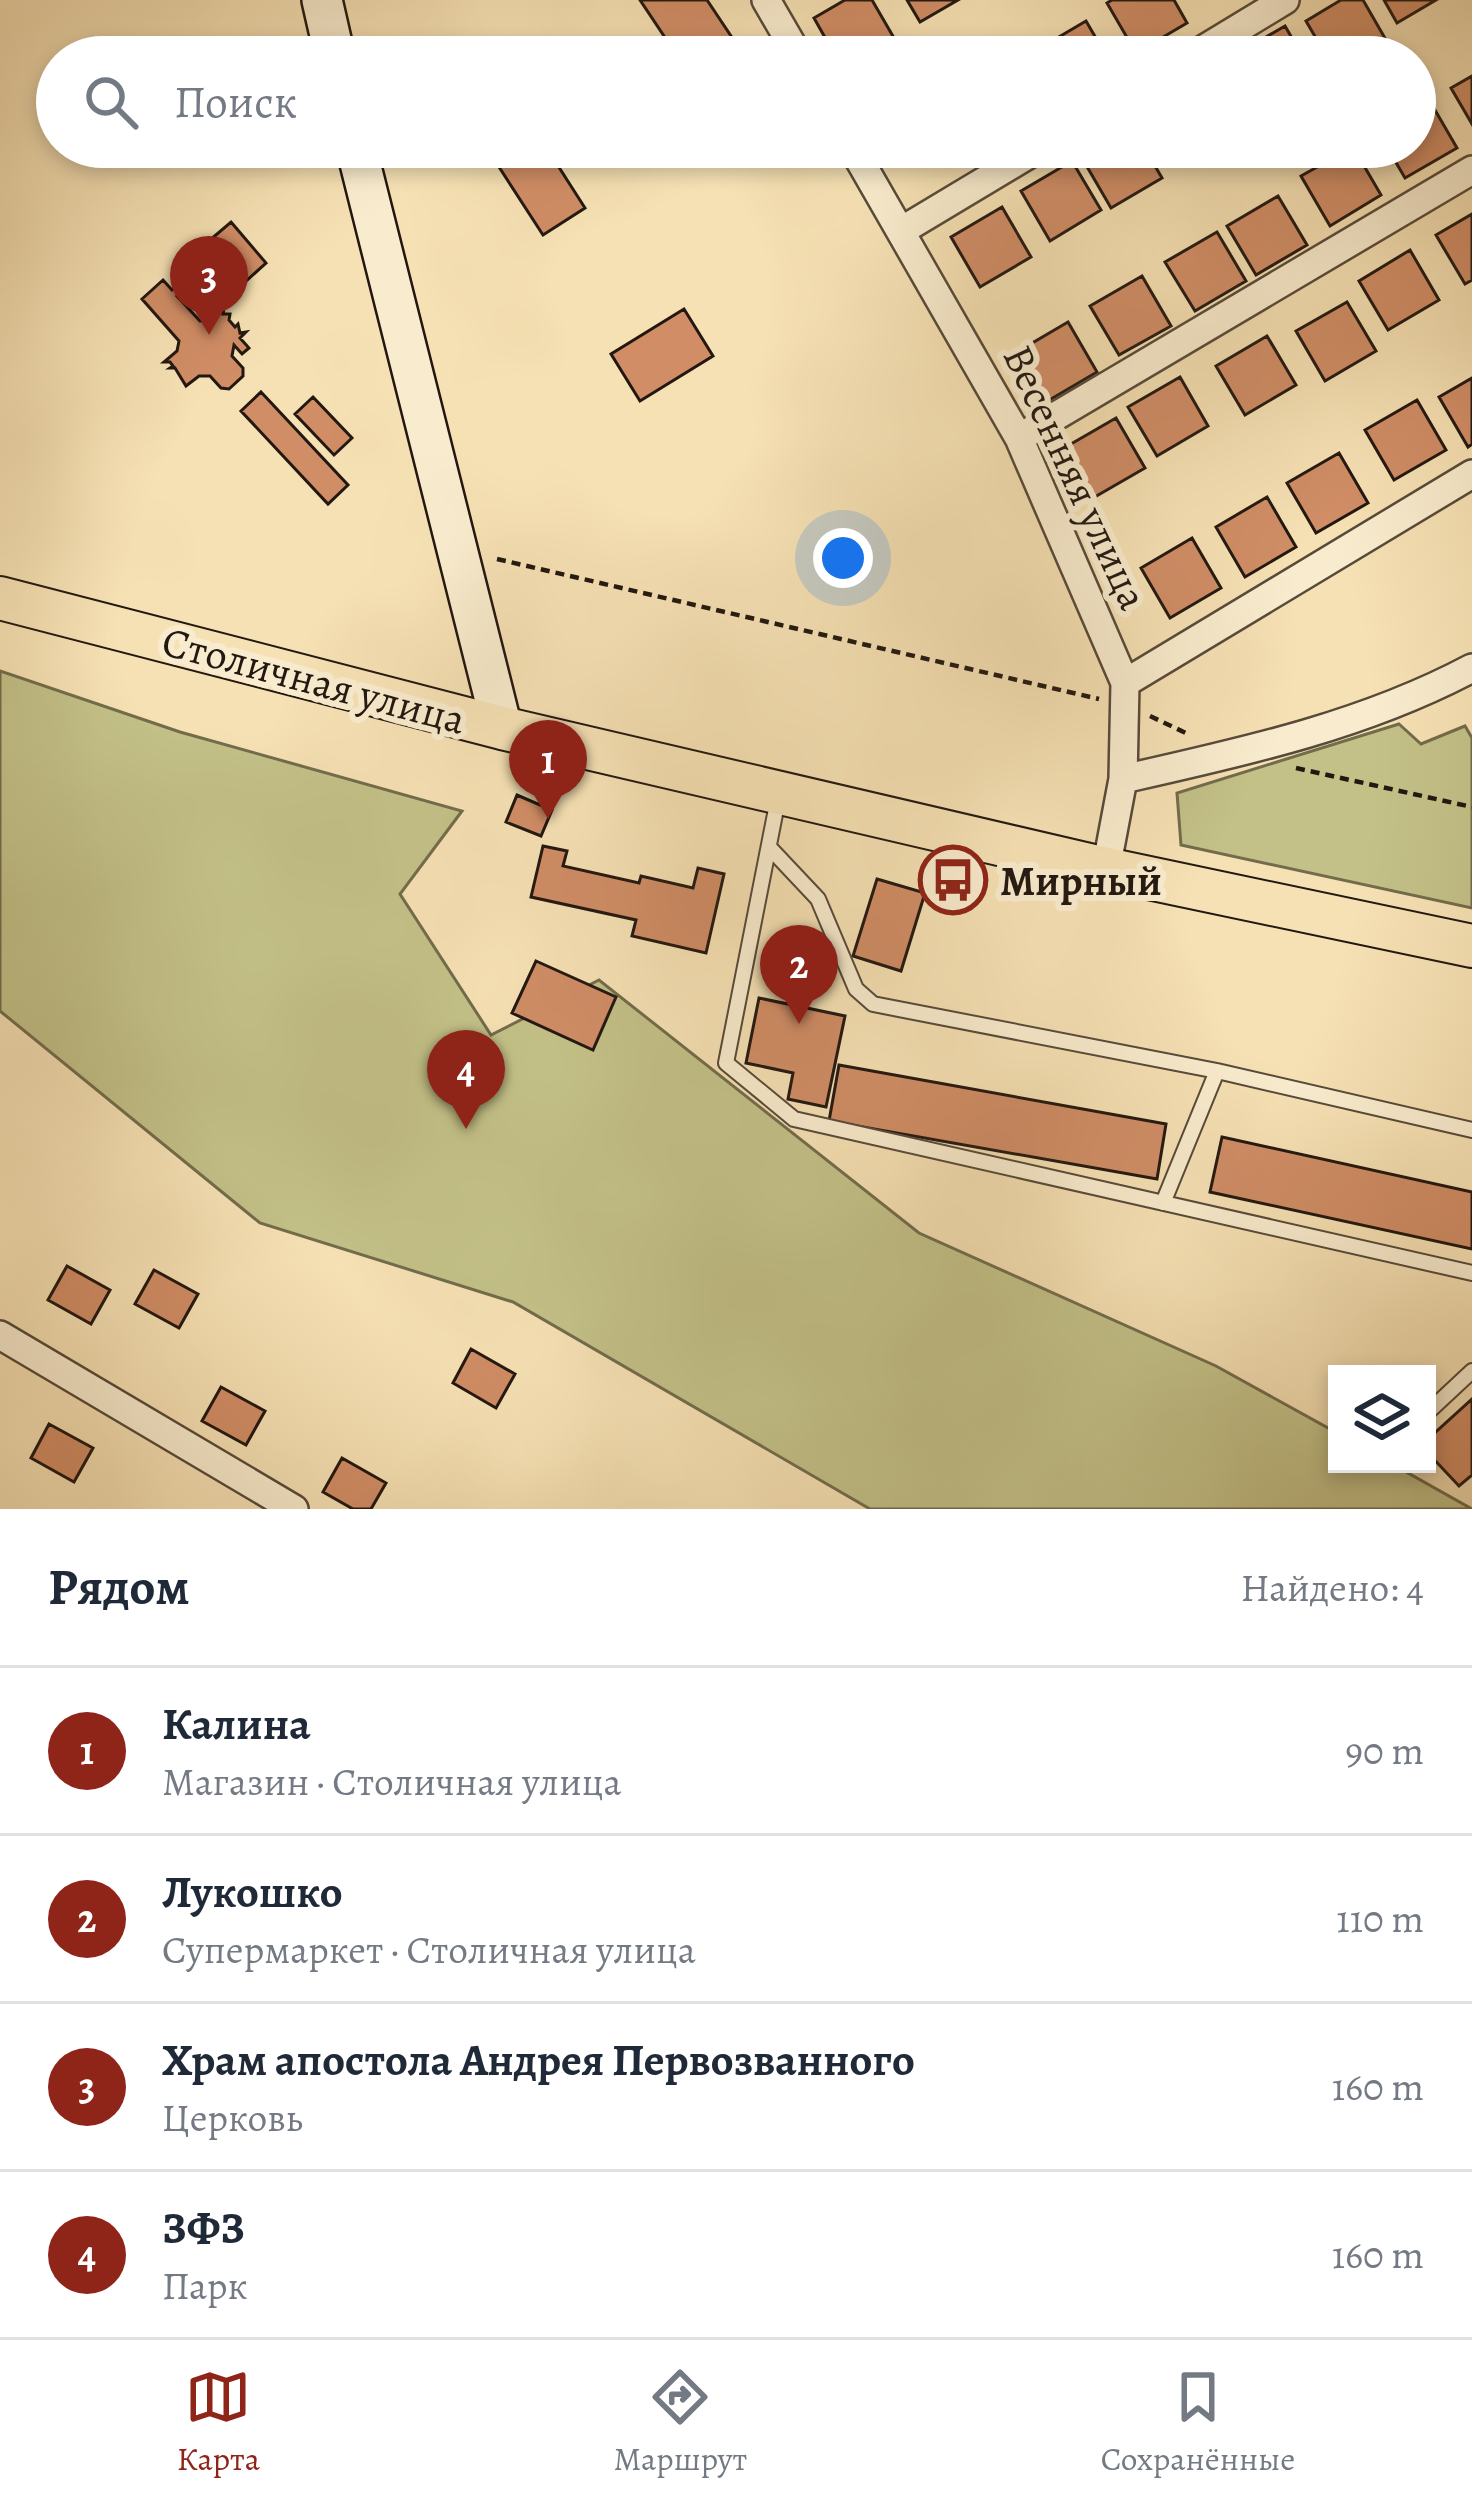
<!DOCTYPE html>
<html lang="ru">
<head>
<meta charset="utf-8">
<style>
  :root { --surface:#fff; --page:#f2f2f3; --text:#1f2937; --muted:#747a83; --line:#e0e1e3; --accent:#8f2418 }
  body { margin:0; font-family:Alegreya,serif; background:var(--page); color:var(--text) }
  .controls { position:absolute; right:36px; bottom:36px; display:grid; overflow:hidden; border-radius:0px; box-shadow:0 6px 18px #0003 }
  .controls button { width:108px; height:108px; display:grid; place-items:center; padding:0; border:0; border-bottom:3px solid var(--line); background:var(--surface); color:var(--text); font:60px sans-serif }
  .you { position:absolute; left:843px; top:558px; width:42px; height:42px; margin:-30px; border:9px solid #fff; border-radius:50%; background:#1a73e8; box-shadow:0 0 0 18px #1a73e833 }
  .badge { display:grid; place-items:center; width:78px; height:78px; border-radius:50%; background:var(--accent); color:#fff; font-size:39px; font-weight:700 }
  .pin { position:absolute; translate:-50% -99px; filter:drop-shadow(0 3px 6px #0008) }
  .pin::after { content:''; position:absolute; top:63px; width:42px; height:36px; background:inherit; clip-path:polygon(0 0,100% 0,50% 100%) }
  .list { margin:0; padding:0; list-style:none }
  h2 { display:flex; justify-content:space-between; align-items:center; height:156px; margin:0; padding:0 48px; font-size:51px }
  h2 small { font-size:39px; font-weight:400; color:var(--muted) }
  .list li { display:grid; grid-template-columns:78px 1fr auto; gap:36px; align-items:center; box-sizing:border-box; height:168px; padding:0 48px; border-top:3px solid var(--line) }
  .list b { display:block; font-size:45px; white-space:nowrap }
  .list p { margin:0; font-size:39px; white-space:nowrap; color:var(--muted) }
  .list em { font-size:39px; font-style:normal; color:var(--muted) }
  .icon { flex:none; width:66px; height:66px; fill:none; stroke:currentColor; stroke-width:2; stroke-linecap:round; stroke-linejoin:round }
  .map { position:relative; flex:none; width:1472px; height:1509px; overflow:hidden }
  .search { position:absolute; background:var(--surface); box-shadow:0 6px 18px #0003; left:36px; right:36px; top:36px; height:132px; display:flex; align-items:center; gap:30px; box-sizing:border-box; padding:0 42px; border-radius:66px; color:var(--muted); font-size:45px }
  .sheet { height:828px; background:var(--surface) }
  nav { display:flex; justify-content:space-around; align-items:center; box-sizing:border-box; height:168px; border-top:3px solid var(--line); background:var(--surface); font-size:33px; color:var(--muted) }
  nav a { display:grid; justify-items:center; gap:6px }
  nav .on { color:var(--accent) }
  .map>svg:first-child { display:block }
  .green { fill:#c3c188; stroke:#726c4c; stroke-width:3 }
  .building { fill:#d08d66; stroke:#221811; stroke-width:3 }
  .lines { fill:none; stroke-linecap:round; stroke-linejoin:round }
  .lane-casing { stroke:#574a3a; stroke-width:18 }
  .street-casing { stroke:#574a3a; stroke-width:32 }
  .secondary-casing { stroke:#221811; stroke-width:44 }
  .primary-casing { stroke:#221811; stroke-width:46 }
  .path { stroke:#221811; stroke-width:4.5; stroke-dasharray:9 6; stroke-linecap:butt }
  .lane { stroke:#f9ecce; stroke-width:14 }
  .street { stroke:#f9ecce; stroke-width:27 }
  .secondary { stroke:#f9ecce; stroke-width:39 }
  .primary { stroke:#f6e1b4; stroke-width:42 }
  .labels { text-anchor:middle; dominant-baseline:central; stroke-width:12; stroke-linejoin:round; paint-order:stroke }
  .street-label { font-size:42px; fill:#221811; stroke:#f9ecce }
  .poi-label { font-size:42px; font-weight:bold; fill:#221811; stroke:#f9ecce; text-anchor:start }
</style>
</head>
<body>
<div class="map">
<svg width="1472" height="1509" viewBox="0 0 1472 1509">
  <rect width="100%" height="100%" fill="#f6e1b4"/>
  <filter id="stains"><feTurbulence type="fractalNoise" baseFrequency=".00167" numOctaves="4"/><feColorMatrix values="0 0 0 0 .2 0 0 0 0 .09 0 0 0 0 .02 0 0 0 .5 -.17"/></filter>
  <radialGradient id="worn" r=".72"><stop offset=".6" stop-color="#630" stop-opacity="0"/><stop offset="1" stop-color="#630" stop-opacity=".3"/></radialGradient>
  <path class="green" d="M0 671 180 732 462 811 400 894 491 1035 599 980 919 1233 1216 1366 1337 1433V1464H1392L1472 1509H870L513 1302 260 1223 0 1011Z
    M1399 724 1421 744 1465 726 1472 738V908L1181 845 1177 793Z"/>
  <path class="building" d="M640 0H707L745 57H678Z
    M845 0H872L894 38 861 57H836L814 18Z
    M907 0H958L920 22Z
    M1112 0H1174L1187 23 1136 53 1107 3Z
    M1341 0H1363L1386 40 1357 57H1327L1306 21Z
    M1384 0H1436L1397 23Z
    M1086 21 1107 57H1038L1035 51Z
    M1285 26 1303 57H1234L1233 56Z
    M1472 76V124L1451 88Z
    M1428 98 1457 148 1405 178 1387 147H1415V106Z
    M530 147H546L585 208 543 235 499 167Z
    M1101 147H1144L1162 178 1111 208 1082 158Z
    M1353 147 1381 195 1330 226 1301 176Z
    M1072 161 1101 210 1050 241 1021 191Z
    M1278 196 1307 245 1256 275 1227 226Z
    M1002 207 1031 257 980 287 951 237Z
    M1472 214V280L1465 284 1436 235Z
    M231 222 266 263 245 282 210 240Z
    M1217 232 1246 281 1195 311 1165 262Z
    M1410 250 1439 300 1388 330 1359 281Z
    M1142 276 1171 326 1119 355 1090 306Z
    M163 280 172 290 182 281 187 287 177 296 200 321 211 320 224 308 223 314H230L229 320 235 327 238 324 240 333 246 332 240 338 249 348 242 354 234 345 232 356 243 368V376L229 389 221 388 210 376H199L186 386 175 368H170L173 366 170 362H164L177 351 179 341 142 299Z
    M1347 302 1376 351 1325 381 1296 331Z
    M684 309 713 356 640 401 611 354Z
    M1068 322 1097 372 1046 402 1017 352Z
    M1267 336 1296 385 1245 415 1216 366Z
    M1180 377 1208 426 1157 456 1128 407Z
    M1472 378V444L1468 447 1439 397Z
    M261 392 348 485 328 504 241 411Z
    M313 397 352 438 334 455 295 414Z
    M1417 400 1446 450 1394 480 1365 430Z
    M1116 418 1145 468 1093 498 1064 448Z
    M1339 453 1368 503 1316 533 1287 483Z
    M1267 497 1296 547 1245 577 1216 527Z
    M1192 538 1221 588 1170 618 1141 568Z
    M517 795 552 810 541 836 506 822Z
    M543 846 567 851 563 866 639 883 641 876 693 888 698 868 724 874 706 953 632 936 636 920 531 897Z
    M877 879 925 893 901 971 853 956Z
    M536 961 616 997 593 1050 512 1013Z
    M759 998 845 1016 826 1107 788 1099 793 1073 746 1063Z
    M839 1065 1166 1124 1157 1179 829 1121Z
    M1222 1137 1472 1192V1249L1210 1192Z
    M67 1266 110 1290 91 1324 48 1300Z
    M154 1270 198 1294 179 1328 135 1304Z
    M471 1349 515 1374 496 1408 453 1383Z
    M221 1387 265 1411 246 1445 202 1421Z
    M1472 1399V1475L1459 1486 1427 1452V1440Z
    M49 1424 93 1448 74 1482 31 1458Z
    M342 1458 386 1483 371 1509H353L323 1492Z"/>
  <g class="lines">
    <defs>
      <path id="lane" d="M778 799 726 1063 794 1119 1472 1273
        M769 847 818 899 856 989 873 1004 1217 1071 1472 1130
        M1163 1203 1217 1071
        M1427 1413 1472 1371"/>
      <path id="street" d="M766 0 799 57
        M1191 57 1285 0
        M852 147 1019 438 1125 683 1123 779 1106 869
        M901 231 1041 147
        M1019 438 1472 170
        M1125 683 1472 474
        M1123 779C1243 752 1363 726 1472 668
        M0 1335 294 1509"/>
      <path id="secondary" d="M322 0 335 57
        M356 147 502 728"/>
      <path id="primary" d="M0 598 502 728 1106 869 1472 946"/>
    </defs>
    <use href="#lane" class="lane-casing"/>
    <use href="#street" class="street-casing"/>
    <use href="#secondary" class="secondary-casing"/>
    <use href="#primary" class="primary-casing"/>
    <path class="path" d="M497 559 1099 699
      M1150 716 1188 734
      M1296 768 1472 807"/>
    <use href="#lane" class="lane"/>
    <use href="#street" class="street"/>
    <use href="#secondary" class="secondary"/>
    <use href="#primary" class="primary"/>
  </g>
  <defs>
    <symbol id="bus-ring" viewBox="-11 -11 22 22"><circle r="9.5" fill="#f9ecce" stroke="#8f2418" stroke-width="1.5"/><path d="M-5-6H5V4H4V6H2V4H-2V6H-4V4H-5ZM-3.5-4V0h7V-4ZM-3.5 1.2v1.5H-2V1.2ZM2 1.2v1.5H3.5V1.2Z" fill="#8f2418"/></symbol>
  </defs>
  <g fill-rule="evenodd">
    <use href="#bus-ring" x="915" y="842" width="76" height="76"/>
  </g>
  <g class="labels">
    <g class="street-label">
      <text transform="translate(1076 477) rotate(65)">Весенняя улица</text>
      <text transform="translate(314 680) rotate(15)">Столичная улица</text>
    </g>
    <g class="poi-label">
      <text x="1000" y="880">Мирный</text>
    </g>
  </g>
  <rect width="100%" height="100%" filter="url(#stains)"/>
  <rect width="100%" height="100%" fill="url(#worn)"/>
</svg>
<div class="controls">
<button><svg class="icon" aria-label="layers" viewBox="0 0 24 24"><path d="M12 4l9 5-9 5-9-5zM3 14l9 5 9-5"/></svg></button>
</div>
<div class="you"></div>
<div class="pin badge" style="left:548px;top:819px">1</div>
<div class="pin badge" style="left:799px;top:1024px">2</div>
<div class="pin badge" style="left:209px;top:335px">3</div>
<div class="pin badge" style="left:466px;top:1129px">4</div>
<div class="search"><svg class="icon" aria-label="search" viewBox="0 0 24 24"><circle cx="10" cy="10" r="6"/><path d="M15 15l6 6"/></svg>Поиск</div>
</div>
<section class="sheet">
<h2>Рядом<small>Найдено: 4</small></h2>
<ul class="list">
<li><span class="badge">1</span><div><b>Калина</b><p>Магазин · Столичная улица</p></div><em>90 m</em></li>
<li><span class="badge">2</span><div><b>Лукошко</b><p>Супермаркет · Столичная улица</p></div><em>110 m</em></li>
<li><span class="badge">3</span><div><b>Храм апостола Андрея Первозванного</b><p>Церковь</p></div><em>160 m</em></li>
<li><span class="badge">4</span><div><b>ЗФЗ</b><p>Парк</p></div><em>160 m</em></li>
</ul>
</section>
<nav>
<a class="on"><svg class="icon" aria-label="map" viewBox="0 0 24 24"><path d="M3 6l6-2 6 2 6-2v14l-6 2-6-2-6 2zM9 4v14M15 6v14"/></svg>Карта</a>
<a><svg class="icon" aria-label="directions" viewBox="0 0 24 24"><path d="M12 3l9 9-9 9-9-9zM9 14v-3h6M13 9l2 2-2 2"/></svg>Маршрут</a>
<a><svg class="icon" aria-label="saved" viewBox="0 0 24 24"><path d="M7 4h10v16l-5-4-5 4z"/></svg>Сохранённые</a>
</nav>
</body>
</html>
